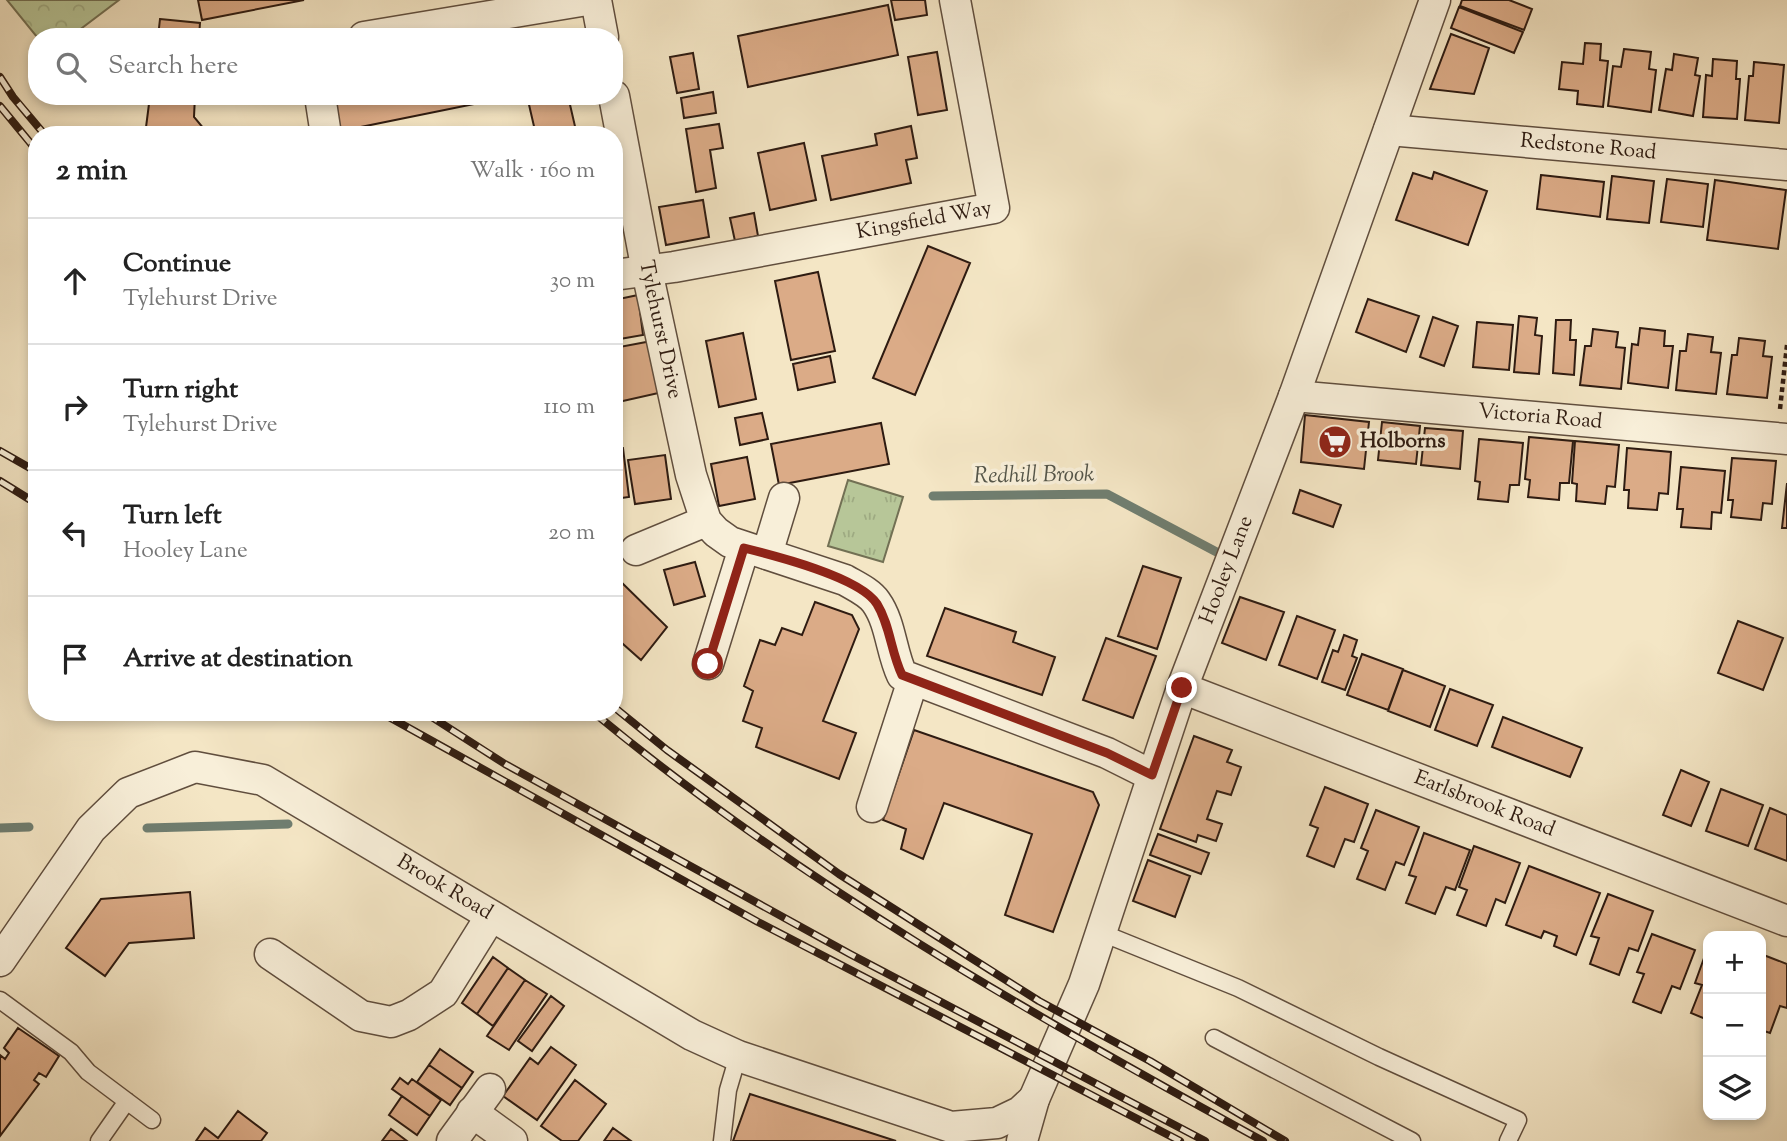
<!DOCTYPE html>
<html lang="en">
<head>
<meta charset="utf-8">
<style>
  :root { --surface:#fff; --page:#f2f2f2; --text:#222; --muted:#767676; --line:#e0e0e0 }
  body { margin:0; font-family:"Sorts Mill Goudy",serif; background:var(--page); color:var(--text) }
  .controls { position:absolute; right:21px; bottom:21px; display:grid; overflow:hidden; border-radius:14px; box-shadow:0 4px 10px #0003 }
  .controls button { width:63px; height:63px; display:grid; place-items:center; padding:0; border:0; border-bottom:2px solid var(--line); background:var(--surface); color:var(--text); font:35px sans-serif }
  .stop { position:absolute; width:21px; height:21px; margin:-16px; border:5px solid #8f2418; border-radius:50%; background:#fff }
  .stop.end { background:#8f2418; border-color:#fff; box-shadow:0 2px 7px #0008 }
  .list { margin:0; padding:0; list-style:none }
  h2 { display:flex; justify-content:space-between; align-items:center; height:91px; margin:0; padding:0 28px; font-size:30px }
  h2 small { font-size:23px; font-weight:400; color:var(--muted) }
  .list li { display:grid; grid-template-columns:46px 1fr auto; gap:21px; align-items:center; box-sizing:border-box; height:126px; padding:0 28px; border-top:2px solid var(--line) }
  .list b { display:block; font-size:26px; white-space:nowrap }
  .list p { margin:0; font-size:23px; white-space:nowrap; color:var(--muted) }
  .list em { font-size:23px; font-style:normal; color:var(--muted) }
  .icon { flex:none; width:38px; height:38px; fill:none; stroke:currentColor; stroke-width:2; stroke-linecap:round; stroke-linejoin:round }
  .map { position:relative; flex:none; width:1787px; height:1141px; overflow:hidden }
  .search { position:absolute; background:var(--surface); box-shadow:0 4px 10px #0003; left:28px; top:28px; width:595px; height:77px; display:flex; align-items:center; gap:18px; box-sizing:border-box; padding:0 24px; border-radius:28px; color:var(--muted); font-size:26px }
  .panel { position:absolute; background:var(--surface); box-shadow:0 4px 10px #0003; left:28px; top:126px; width:595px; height:595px; border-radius:28px }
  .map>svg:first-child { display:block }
  .forest { fill:url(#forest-crowns); stroke:#727054; stroke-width:2 }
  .park { fill:url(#park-tufts); stroke:#727054; stroke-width:2 }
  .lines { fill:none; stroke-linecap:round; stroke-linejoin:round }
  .stream { stroke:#707e70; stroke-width:9 }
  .building { fill:#dbab87; stroke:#2e1b11; stroke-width:2 }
  .lane-casing { stroke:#604e3e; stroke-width:19 }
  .street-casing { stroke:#604e3e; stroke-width:33 }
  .path { stroke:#2e1b11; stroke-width:4.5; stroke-dasharray:5 3.5; stroke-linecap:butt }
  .lane { stroke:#f8efd9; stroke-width:16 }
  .street { stroke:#f8efd9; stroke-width:30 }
  .rail-casing { stroke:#2e1b11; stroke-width:8 }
  .rail { stroke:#f8efd9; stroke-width:5; stroke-dasharray:16; stroke-linecap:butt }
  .route { stroke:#8f2418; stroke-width:9 }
  .labels { text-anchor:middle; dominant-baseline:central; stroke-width:7; stroke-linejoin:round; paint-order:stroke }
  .street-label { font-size:21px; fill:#2e1b11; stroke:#f8efd9 }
  .poi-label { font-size:21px; font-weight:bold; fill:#2e1b11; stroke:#f8efd9; text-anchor:start }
  .water-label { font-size:23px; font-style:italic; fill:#545549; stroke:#f8efd9 }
</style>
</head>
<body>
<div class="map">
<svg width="1787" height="1141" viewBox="0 0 1787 1141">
  <defs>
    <pattern id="forest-crowns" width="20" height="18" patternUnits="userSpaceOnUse" patternTransform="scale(1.75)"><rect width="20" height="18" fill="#b7c698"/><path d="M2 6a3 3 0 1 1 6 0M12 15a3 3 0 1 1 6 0" fill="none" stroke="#9eaa82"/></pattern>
    <pattern id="park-tufts" width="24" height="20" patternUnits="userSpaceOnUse" patternTransform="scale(1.75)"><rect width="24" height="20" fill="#b7c698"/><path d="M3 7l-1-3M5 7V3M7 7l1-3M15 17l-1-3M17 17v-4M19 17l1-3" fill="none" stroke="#9eaa82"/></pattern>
  </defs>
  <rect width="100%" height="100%" fill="#f4e6c5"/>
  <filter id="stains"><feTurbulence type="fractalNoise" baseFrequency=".00286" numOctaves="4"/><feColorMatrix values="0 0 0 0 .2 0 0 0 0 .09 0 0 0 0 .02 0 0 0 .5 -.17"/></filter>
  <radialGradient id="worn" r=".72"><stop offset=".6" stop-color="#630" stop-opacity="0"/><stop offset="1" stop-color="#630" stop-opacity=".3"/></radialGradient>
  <path class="forest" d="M7 0H119L70 37H37Z"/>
  <path class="park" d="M848 480 903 497 883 562 828 546Z"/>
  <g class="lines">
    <path class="stream" d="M933 496 1107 494 1226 557
      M0 828 29 827
      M147 828 288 824"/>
  </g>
  <path class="building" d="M198 0H304L202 20Z
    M891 0H925L927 15 895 20Z
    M1462 0H1509L1532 9 1524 30 1460 6Z
    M888 5 898 55 748 87 738 36Z
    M1459 7 1523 32 1514 53 1451 28Z
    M160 19 200 23 199 37H158Z
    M1451 34 1489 48 1474 94 1430 89Z
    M1585 43 1601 44 1600 60 1608 61 1603 107 1577 104 1578 91 1559 89 1562 62 1583 64Z
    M1624 49 1651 52 1649 69 1656 70 1651 112 1608 106 1613 66 1621 67Z
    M937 52 947 110 918 115 908 57Z
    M693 53 699 89 677 93 670 57Z
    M1674 54 1698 58 1695 75 1700 76 1693 116 1659 110 1666 69 1672 70Z
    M1713 59 1737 61 1736 79H1740L1737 119 1703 117 1706 75 1712 76Z
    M1754 62 1784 65 1779 123 1745 120 1749 76H1753Z
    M713 92 716 113 684 118 681 98Z
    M150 96H195L194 117 209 135H145Z
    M324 96H488L489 101 331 133Z
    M527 96H568L577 135H536Z
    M719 124 723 148 710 150 716 188 696 192 686 129Z
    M911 126 917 158 906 160 911 183 831 200 822 156 877 145 875 134Z
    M804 143 816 200 770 210 758 153Z
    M1434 172 1487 191 1468 245 1396 220 1413 173 1432 179Z
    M1541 175 1604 182 1600 217 1537 209Z
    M1612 176 1654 181 1649 223 1607 219Z
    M1667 179 1708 184 1703 227 1661 222Z
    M1715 180 1786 190 1778 249 1707 240Z
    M703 200 709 237 666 245 659 207Z
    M754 213 758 236 735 241 730 218Z
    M928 246 970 263 915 395 873 378Z
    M818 272 835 351 791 360 775 281Z
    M638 295 643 335 614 340V300Z
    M1368 299 1419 316 1406 352 1356 332Z
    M1519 316 1537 318 1535 335 1542 336 1539 374 1514 372Z
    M1433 317 1458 326 1444 366 1420 357Z
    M1556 320H1571L1570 340H1576L1574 375 1553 373Z
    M1477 322 1513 325 1509 370 1473 367Z
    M1640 328 1665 331 1664 346H1673L1668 388 1628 383 1632 344 1638 345Z
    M1593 329 1618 332 1616 347 1625 348 1621 389 1580 385 1585 346H1591Z
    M743 333 756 399 719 407 706 341Z
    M1688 334 1713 337 1711 352 1721 353 1716 394 1676 390 1680 351H1686Z
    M1739 338 1765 341 1763 356 1772 357 1767 398 1727 394 1732 355H1737Z
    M657 340 663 392 614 403V348Z
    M830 356 835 382 798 390 793 364Z
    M762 413 768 439 740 445 735 418Z
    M1305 415 1369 422 1364 469 1301 462Z
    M1382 422 1420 426 1416 464 1378 460Z
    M881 423 889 464 779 485 771 444Z
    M1425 428 1463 431 1460 469 1421 465Z
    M1529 437 1573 441 1569 483H1560L1559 500 1528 497 1530 480 1525 479Z
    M1479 439 1523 443 1519 485H1510L1508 502 1478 499 1480 482 1475 481Z
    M1575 441 1619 445 1615 487 1607 486 1605 504 1576 501 1577 484 1572 483Z
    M623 448 629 497 614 499V449Z
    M1627 448 1671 452 1668 494 1659 493 1657 510 1628 508 1629 490H1624Z
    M665 455 671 499 635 504 628 460Z
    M747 457 755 499 719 506 711 464Z
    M1732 458 1776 461 1772 504 1763 503 1761 520 1731 517 1733 500H1728Z
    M1681 467 1725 471 1721 513 1712 512 1711 529 1681 527 1683 509H1677Z
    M1787 483V528H1782Z
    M1300 490 1341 505 1333 527 1293 513Z
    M695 562 705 596 674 605 664 570Z
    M1143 566 1181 578 1157 649 1118 636Z
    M614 575 667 627 641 660 614 636Z
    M1240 597 1284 612 1266 660 1222 643Z
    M815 602 852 615 859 629 823 721 856 733 839 779 756 747 762 728 743 721 753 691 744 686 760 640 775 645 782 628 802 635Z
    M945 608 1016 632 1013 642 1055 657 1042 695 927 656Z
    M1297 616 1335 630 1317 679 1279 665Z
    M1738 621 1783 638 1763 690 1718 673Z
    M1344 635 1357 640 1352 656 1357 658 1345 690 1322 682 1333 650 1338 652Z
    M1106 638 1156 656 1133 718 1083 700Z
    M1362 654 1403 669 1388 710 1347 695Z
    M1403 670 1445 686 1430 727 1388 711Z
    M1450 689 1493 705 1477 746 1435 730Z
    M1503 717 1582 748 1570 777 1492 747Z
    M914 730 1093 792 1099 805 1053 932 1005 915 1032 834 944 803 923 859 901 849 906 829 883 820Z
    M1194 736 1232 750 1227 762 1241 767 1231 795 1217 791 1207 819 1222 824 1216 841 1198 835 1196 842 1160 829Z
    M1681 770 1709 782 1691 826 1663 815Z
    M1325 787 1368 804 1354 842 1345 839 1334 867 1307 856 1318 828 1310 825Z
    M1721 789 1763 805 1748 846 1706 831Z
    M1770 808 1787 815V861L1755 849Z
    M1376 810 1419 827 1404 865 1396 862 1385 890 1357 879 1368 851 1361 848Z
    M1424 833 1470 850 1455 890 1446 887 1435 914 1406 903 1416 877 1409 875Z
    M1158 834 1209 853 1201 874 1150 855Z
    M1474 846 1520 863 1505 903 1496 899 1486 926 1457 915 1467 890 1459 887Z
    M1148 860 1190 876 1175 917 1133 901Z
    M1529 866 1600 893 1576 955 1554 946 1557 936 1544 931 1541 938 1506 925Z
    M190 892 194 938 129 943 105 976 66 948 101 899Z
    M1608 894 1653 911 1638 951 1629 948 1619 975 1590 964 1599 938 1591 936Z
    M1652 934 1695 950 1680 989 1672 986 1661 1013 1633 1002 1644 974 1637 972Z
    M1708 947V1020L1691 1013 1702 985 1695 983Z
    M1761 954 1787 964V1008L1780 1006 1770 1033 1761 1030Z
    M493 957 508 968 477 1014 462 1003Z
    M508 968 525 980 493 1026 477 1014Z
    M525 980 547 994 509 1050 487 1036Z
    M551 996 564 1006 532 1051 518 1041Z
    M18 1028 59 1056 46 1077 39 1073 34 1080 39 1084 0 1136V1055L5 1059 9 1053 4 1048Z
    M551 1047 576 1065 537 1120 503 1096 530 1058 538 1064Z
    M440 1049 473 1072 462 1088 429 1065Z
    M429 1065 462 1088 450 1105 417 1082Z
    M400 1078 408 1084 412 1079 441 1100 430 1116 392 1089Z
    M575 1080 606 1104 578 1141H562L541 1126Z
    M750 1094 896 1141H733Z
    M402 1096 430 1116 417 1135 389 1115Z
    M238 1111 267 1133 261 1141H196L205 1128 218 1138Z
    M613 1128 631 1141H604Z
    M391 1129 407 1141H382Z"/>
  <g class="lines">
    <defs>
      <path id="lane" d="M1102 933 1238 988 1379 1057 1518 1120 1508 1141
        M0 1000 71 1052 88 1072 152 1120
        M1214 1038 1412 1141
        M99 1141 127 1101
        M722 1141 728 1090 738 1056"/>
      <g id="street">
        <path d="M596 0 603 37"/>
        <path d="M364 37 587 0"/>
        <path d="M320 96 326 135"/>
        <path id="s1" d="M614 96 647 271 691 475 706 521 716 532 730 542 845 580C855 586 869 592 876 602 891 623 891 652 902 675L1107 753 1151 775"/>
        <path id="s2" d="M1389 130 1787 165"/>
        <path id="s3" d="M614 275 674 267 994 208 955 0"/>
        <path id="s4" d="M1294 396 1787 439"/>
        <path d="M636 550 706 521"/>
        <path d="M767 554 784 498"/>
        <path d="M708 664 744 548"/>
        <path id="s5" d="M1182 688 1787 921"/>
        <path d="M872 807 913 680"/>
        <path d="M270 954 361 1016 391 1022 409 1015 443 993 491 916"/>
        <path id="s6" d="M0 961 91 829 128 793 195 767 263 780 692 1035 738 1056 951 1127 997 1123 1020 1112 1034 1099"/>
        <path d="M472 1112 512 1141"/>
        <path d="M452 1141 490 1089"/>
        <path id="s7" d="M1022 1141 1034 1099 1084 984 1182 688 1294 396 1435 0"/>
      </g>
    </defs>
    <use href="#lane" class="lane-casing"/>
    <use href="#street" class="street-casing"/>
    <path class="path" d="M1780 409 1787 345"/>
    <use href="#lane" class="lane"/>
    <use href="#street" class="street"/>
    <defs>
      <path id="rail" d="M0 77 13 97 45 135
        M0 106 37 151
        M0 451 37 472
        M0 481 37 504
        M614 707 667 750 839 874 1039 1001 1150 1061 1285 1141
        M380 712 758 922 1180 1141
        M424 712 505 764 850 954 1205 1141
        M593 712C798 882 1030 1014 1263 1141"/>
    </defs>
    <use href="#rail" class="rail-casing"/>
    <use href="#rail" class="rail"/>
  </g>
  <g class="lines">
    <path class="route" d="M708 664 744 548C776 556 860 577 877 604 890 625 891 652 902 675L1107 753 1152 775 1182 688"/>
  </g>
  <defs>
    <symbol id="supermarket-disc" viewBox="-11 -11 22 22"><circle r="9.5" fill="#8f2418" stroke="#f8efd9"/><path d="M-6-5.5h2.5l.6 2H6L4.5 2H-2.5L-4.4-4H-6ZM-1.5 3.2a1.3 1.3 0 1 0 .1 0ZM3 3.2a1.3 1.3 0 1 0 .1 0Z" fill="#fff"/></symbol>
  </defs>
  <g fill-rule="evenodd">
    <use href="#supermarket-disc" x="1316" y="423" width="38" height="38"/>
  </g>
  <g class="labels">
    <g class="street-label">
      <text stroke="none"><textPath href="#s2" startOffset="200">Redstone Road</textPath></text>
      <text stroke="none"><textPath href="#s3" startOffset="315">Kingsfield Way</textPath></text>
      <text stroke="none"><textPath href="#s1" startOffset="238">Tylehurst Drive</textPath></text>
      <text stroke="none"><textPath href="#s4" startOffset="247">Victoria Road</textPath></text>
      <text stroke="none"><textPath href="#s7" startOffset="607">Hooley Lane</textPath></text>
      <text stroke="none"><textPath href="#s5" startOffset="324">Earlsbrook Road</textPath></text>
      <text stroke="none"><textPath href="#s6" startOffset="564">Brook Road</textPath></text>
    </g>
    <g class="poi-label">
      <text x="1360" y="442">Holborns</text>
    </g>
    <g class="water-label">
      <text transform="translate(1034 476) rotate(-1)">Redhill Brook</text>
    </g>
  </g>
  <rect width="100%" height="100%" filter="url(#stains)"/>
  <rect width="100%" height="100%" fill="url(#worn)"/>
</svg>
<div class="controls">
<button>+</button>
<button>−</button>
<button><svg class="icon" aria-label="layers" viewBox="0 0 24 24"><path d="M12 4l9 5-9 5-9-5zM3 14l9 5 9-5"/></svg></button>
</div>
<div class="stop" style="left:708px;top:664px"></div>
<div class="stop end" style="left:1182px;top:688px"></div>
<div class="search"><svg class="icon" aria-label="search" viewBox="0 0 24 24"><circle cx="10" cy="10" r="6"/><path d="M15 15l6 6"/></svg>Search here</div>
<section class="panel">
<h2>2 min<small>Walk · 160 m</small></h2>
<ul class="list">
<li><svg class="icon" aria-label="ahead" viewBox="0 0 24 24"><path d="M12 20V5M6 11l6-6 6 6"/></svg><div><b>Continue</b><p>Tylehurst Drive</p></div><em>30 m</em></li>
<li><svg class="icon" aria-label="right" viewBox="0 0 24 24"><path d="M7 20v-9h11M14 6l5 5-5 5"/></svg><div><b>Turn right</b><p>Tylehurst Drive</p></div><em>110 m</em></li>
<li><svg class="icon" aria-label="left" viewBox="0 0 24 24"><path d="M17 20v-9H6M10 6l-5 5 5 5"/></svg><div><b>Turn left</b><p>Hooley Lane</p></div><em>20 m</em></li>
<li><svg class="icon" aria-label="arrive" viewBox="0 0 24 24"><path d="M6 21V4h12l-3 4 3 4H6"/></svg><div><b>Arrive at destination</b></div></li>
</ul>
</section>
</div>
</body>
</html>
